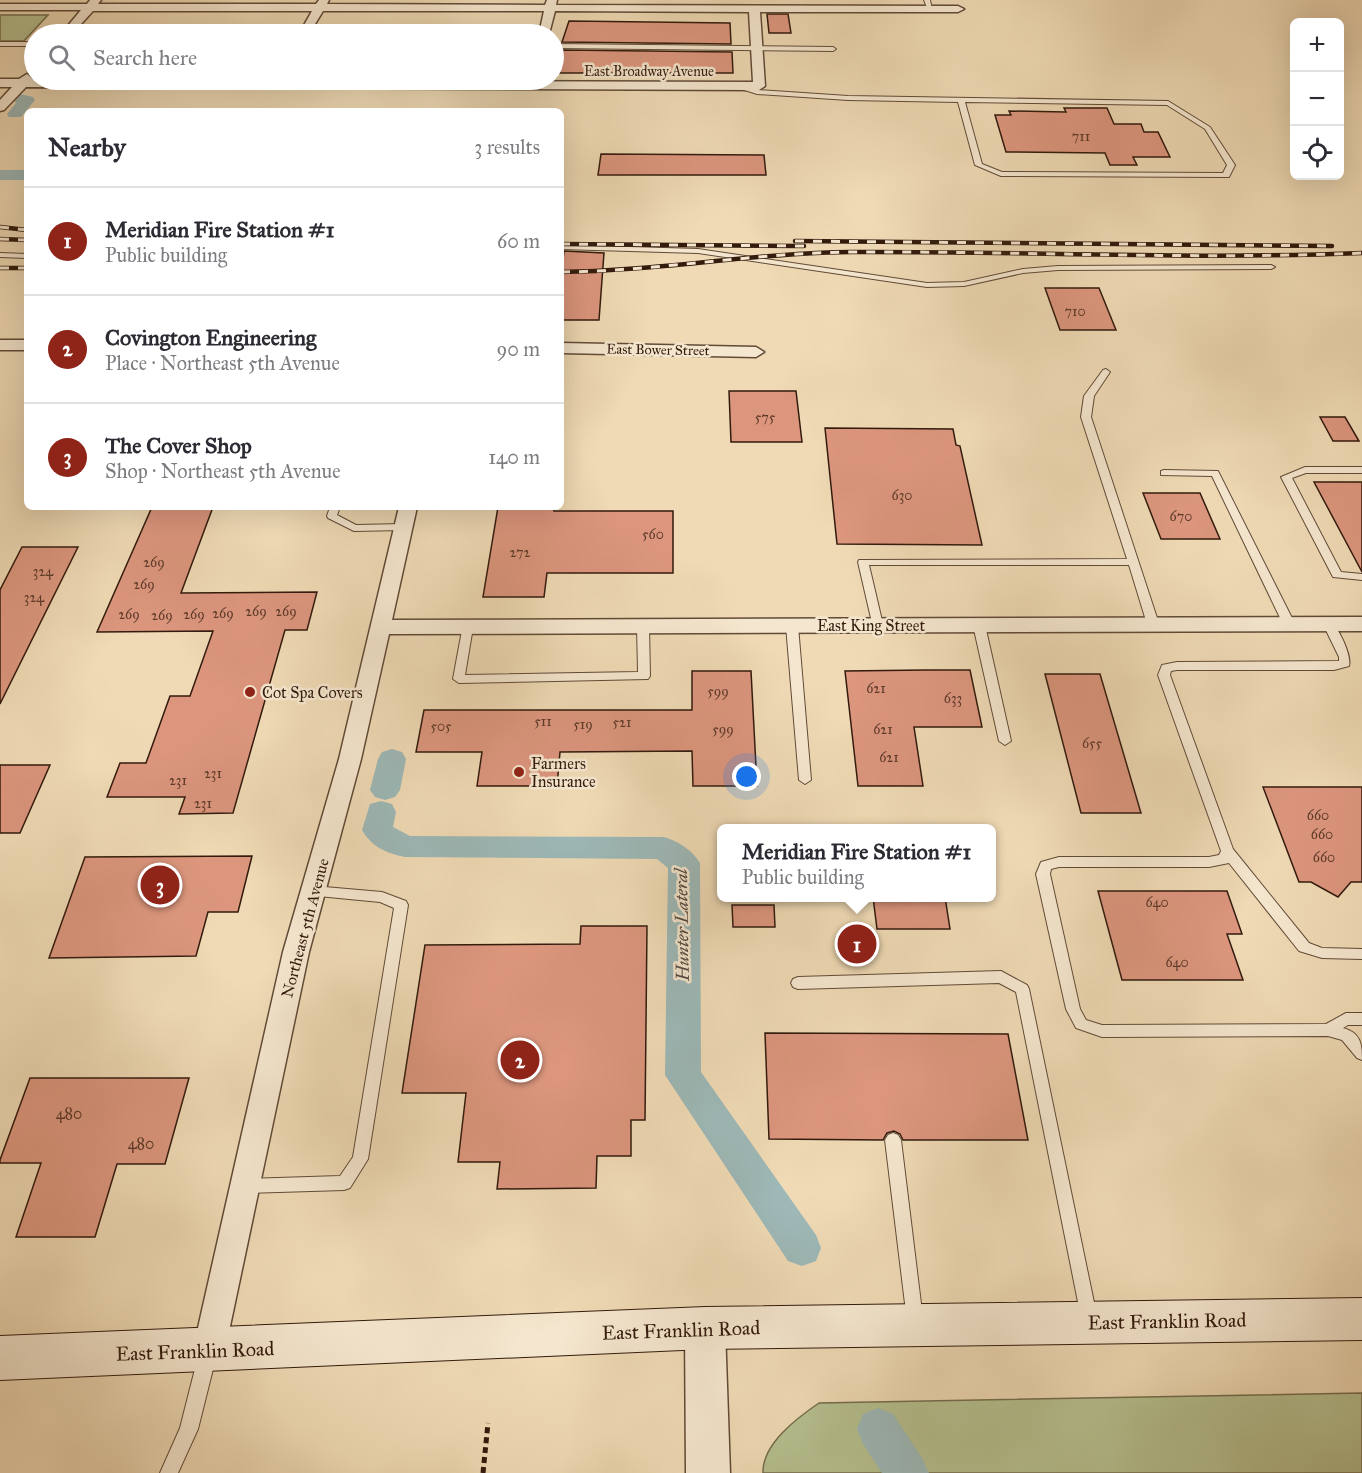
<!DOCTYPE html>
<html lang="en">
<head>
<meta charset="utf-8">
<style>
  :root { --surface:#fff; --page:#f7f7f7; --text:#2b2b33; --muted:#7c7c81; --line:#e1e1e2; --accent:#8f2418 }
  body { margin:0; font-family:"IM FELL Great Primer",serif; background:var(--page); color:var(--text) }
  .controls { position:absolute; right:18px; top:18px; display:grid; overflow:hidden; border-radius:9px; box-shadow:0 6px 24px #0002 }
  .controls button { width:54px; height:54px; display:grid; place-items:center; padding:0; border:0; border-bottom:2px solid var(--line); background:var(--surface); color:var(--text); font:30px sans-serif }
  .you { position:absolute; left:747px; top:777px; width:21px; height:21px; margin:-15px; border:4px solid #fff; border-radius:50%; background:#1a73e8; box-shadow:0 0 0 9px #1a73e833 }
  .badge { display:grid; place-items:center; width:39px; height:39px; border-radius:50%; background:var(--accent); color:#fff; font-size:20px; font-weight:700 }
  .pin { position:absolute; translate:-50% -50%; border:3px solid #fff; box-shadow:0 2px 6px #0006 }
  .popup { position:absolute; left:717px; top:824px; width:279px; height:78px; box-sizing:border-box; display:grid; place-content:center; border-radius:9px; background:var(--surface); filter:drop-shadow(0 2px 4px #0005); font-size:20px; white-space:nowrap; color:var(--muted) }
  .popup b { font-size:22px; color:var(--text) }
  .popup::after { content:''; position:absolute; left:50%; top:100%; margin-left:-12px; border:12px solid transparent; border-top-color:var(--surface) }
  .list { margin:0; padding:0; list-style:none }
  h2 { display:flex; justify-content:space-between; align-items:center; height:78px; margin:0; padding:0 24px; font-size:26px }
  h2 small { font-size:20px; font-weight:400; color:var(--muted) }
  .list li { display:grid; grid-template-columns:39px 1fr auto; gap:18px; align-items:center; box-sizing:border-box; height:108px; padding:0 24px; border-top:2px solid var(--line) }
  .list b { display:block; font-size:22px; white-space:nowrap }
  .list p { margin:0; font-size:20px; white-space:nowrap; color:var(--muted) }
  .list em { font-size:20px; font-style:normal; color:var(--muted) }
  .icon { flex:none; width:33px; height:33px; fill:none; stroke:currentColor; stroke-width:2; stroke-linecap:round; stroke-linejoin:round }
  .map { position:relative; flex:none; width:1362px; height:1473px; overflow:hidden }
  .search { position:absolute; background:var(--surface); box-shadow:0 6px 24px #0002; left:24px; top:24px; width:540px; height:66px; display:flex; align-items:center; gap:15px; box-sizing:border-box; padding:0 21px; border-radius:33px; color:var(--muted); font-size:22px }
  .panel { position:absolute; background:var(--surface); box-shadow:0 6px 24px #0002; left:24px; top:108px; width:540px; height:402px; border-radius:9px }
  .map>svg:first-child { display:block }
  .green { fill:#b6c090; stroke:#746d4e; stroke-width:1.5 }
  .lines { fill:none; stroke-linecap:round; stroke-linejoin:round }
  .canal { fill:#9db8b7; fill-rule:evenodd }
  .building { fill:#dc967e; stroke:#321a0d; stroke-width:1.5 }
  .service-casing { stroke:#614a37; stroke-width:2 }
  .minor-casing { stroke:#614a37; stroke-width:3 }
  .tertiary-casing { stroke:#614a37; stroke-width:3 }
  .secondary-casing { stroke:#321a0d; stroke-width:2 }
  .path { stroke:#321a0d; stroke-width:5; stroke-dasharray:6 4; stroke-linecap:butt }
  .service { fill:#f5e7cf; fill-rule:evenodd }
  .minor { fill:#f5e7cf; fill-rule:evenodd }
  .tertiary { fill:#f5e7cf; fill-rule:evenodd }
  .secondary { fill:#f5e7cf; fill-rule:evenodd }
  .rail-casing { stroke:#321a0d; stroke-width:4.5 }
  .rail { stroke:#f5e7cf; stroke-width:3; stroke-dasharray:9; stroke-linecap:butt }
  .poi-dot { fill:#8f2418; stroke:#f5e7cf; stroke-width:2 }
  .labels { text-anchor:middle; dominant-baseline:central; stroke-width:5; stroke-linejoin:round; paint-order:stroke }
  .far-street-label { font-size:14px; fill:#321a0d; stroke:#f5e7cf }
  .number-label { font-size:14px; fill:#5c3929 }
  .street-label { font-size:16px; fill:#321a0d; stroke:#f5e7cf }
  .poi-label { font-size:16px; fill:#321a0d; stroke:#f5e7cf; text-anchor:start }
  .near-number-label { font-size:16px; fill:#5c3929 }
  .water-label { font-size:18px; font-style:italic; fill:#524940; stroke:#f5e7cf }
  .near-street-label { font-size:20px; fill:#321a0d; stroke:#f5e7cf }
</style>
</head>
<body>
<div class="map">
<svg width="1362" height="1473" viewBox="0 0 1362 1473">
  <rect width="100%" height="100%" fill="#efdab5"/>
  <filter id="stains"><feTurbulence type="fractalNoise" baseFrequency=".00333" numOctaves="4"/><feColorMatrix values="0 0 0 0 .2 0 0 0 0 .09 0 0 0 0 .02 0 0 0 .5 -.17"/></filter>
  <radialGradient id="worn" r=".72"><stop offset=".6" stop-color="#630" stop-opacity="0"/><stop offset="1" stop-color="#630" stop-opacity=".3"/></radialGradient>
  <path class="green" d="M0 15H48L24 41H0Z
    M1362 1393V1473H763C762 1444 797 1418 819 1403Z"/>
  <g class="lines">
    <path class="canal" d="M20 94 33 97 35 100 21 117H9L7 114 16 103 12 99Z
      M0 170H27V180H0Z
      M392 749 402 752 406 759 400 790 395 797 385 800 375 797 370 790 378 759 382 752Z
      M381 801 392 804 396 812 393 827 410 836 664 837C678 841 692 850 700 863L701 1072 816 1235 821 1248 816 1261 802 1266 788 1261 665 1075 668 868 657 859 405 857C386 853 372 847 362 830L370 804Z
      M878 1408 893 1414 922 1458 929 1473H882L863 1444 857 1429 863 1414Z"/>
  </g>
  <path class="building" d="M767 14H788L791 33H769Z
    M569 21 730 23 731 44 562 42Z
    M561 50 732 52 733 73H557Z
    M1064 108H1107L1114 124H1141L1144 132H1158L1170 157H1133L1137 165H1110L1105 153 1006 152 995 115H1011L1009 111 1066 112Z
    M601 154 764 155 766 175H598Z
    M564 251 604 253 599 320H561V278Z
    M1045 288H1099L1116 330H1060Z
    M729 391H796L802 442H731Z
    M1320 417H1345L1359 441H1333Z
    M825 428 953 429 956 445 960 446 982 545 837 544Z
    M1314 482H1362V572Z
    M1143 493H1200L1220 539H1161Z
    M152 507H213L181 593 317 592 307 630H285L233 813 179 814 185 797H107L120 763H146L170 696H190L213 631 97 632Z
    M498 507H554V511H673V573H547L544 597H483Z
    M22 547H78L0 704V590Z
    M926 670H970L982 727H914L923 786H858L845 671Z
    M692 671H751L757 786H693L692 751 560 752 557 786H477L482 752H416L424 710H692Z
    M1045 674H1100L1141 813H1081Z
    M0 765H50L20 833H0Z
    M1263 787H1362V882H1351L1338 897 1311 882H1299Z
    M252 856 238 912H208L196 956 49 958 85 857Z
    M1098 891H1227L1242 934H1227L1243 980H1122Z
    M873 897H945L950 929H877Z
    M732 905H774L775 927H733Z
    M581 926H647L645 1120H631V1156H597L596 1188 497 1189 500 1162H458L466 1093H402L425 945 580 944Z
    M765 1033 1008 1034 1028 1140H903L900 1134 894 1131 887 1133 883 1140 769 1139Z
    M30 1078H189L165 1164H117L95 1237H16L41 1163H0V1160Z"/>
  <g class="lines">
    <defs>
      <path id="service" d="M924 0H930L932 10H928Z
        M0 42H34V46H0Z
        M554 44 833 47 836 49 833 51 554 48Z
        M737 84 758 90 848 96 1168 101 1210 127 1235 165 1229 177H1226L1001 176 975 165 958 102 848 100 757 94 735 87 734 86ZM965 102 1167 105 1205 129 1227 165 1223 173 1002 172 982 164Z
        M561 245 698 249 927 283 964 282 1023 269 1058 266 1271 265 1275 267 1271 269 1058 270 1023 273 964 286 927 287 698 253 561 249Z
        M0 253 27 254V258L0 257Z
        M1106 369 1110 372 1094 396 1091 417 1159 624 1157 626 1153 627 1147 624 1129 565H869L883 625 881 627H873L858 562 859 560 1127 559 1081 417 1084 396 1103 370Z
        M1305 467H1362V473H1306L1292 478 1341 572 1362 574V580L1333 577 1281 477Z
        M1164 470 1218 471 1295 624 1293 626 1289 627 1283 624 1212 476 1161 475V471Z
        M330 507H340L337 515 356 525 403 524 408 527 403 530 354 531 328 518 327 516Z
        M1329 621C1338 625 1352 656 1349 666L1334 670H1177L1171 671 1170 675 1233 849 1309 943 1322 948 1362 949V959L1322 958 1299 951 1229 863 1209 867H1059L1051 869 1050 874 1080 1009 1086 1020 1102 1025 1326 1024 1346 1013H1362V1025H1348L1343 1028C1361 1033 1362 1044 1362 1060L1357 1058 1342 1040 1328 1036 1102 1037 1076 1028 1066 1009 1036 874 1041 862 1059 857H1209L1219 855 1221 851 1158 675 1162 665 1177 662 1339 661V657L1323 624Z
        M979 622 985 625 1011 741 1005 745 999 741 973 625Z
        M643 623 649 626 650 676 648 679 459 683 453 679 463 625 467 624 473 627 465 675 638 672 637 626Z
        M792 623 798 626 811 780 805 784 799 780 786 626Z
        M313 886 382 892 406 901 408 905 368 1159 350 1188 344 1190 245 1193 239 1191 237 1186 239 1181 245 1179 340 1176 353 1157 394 908 380 902 308 895 306 891 308 887Z
        M1001 971 1027 985 1029 989 1097 1317 1095 1323 1089 1325 1083 1323 1081 1317 1016 992 999 983 798 989 793 987 791 983 793 979 798 977Z
        M893 1133 898 1135 901 1140 923 1320 921 1326 915 1328 909 1326 907 1320 885 1140 888 1135Z
        M207 1349 213 1351 216 1357 198 1429 178 1473H160L180 1428 198 1357 201 1351Z"/>
      <path id="minor" d="M90 0H101L98 4H316L319 0H329L327 4 545 5 547 0H557L556 5 958 6 964 9 958 12H760L765 86 759 90 26 87 4 110 0 111V100L12 87H0V79H19L27 74 34 80 753 82 749 12 555 11 549 34H539L544 11H323L309 34H299L312 11H93L72 34H61L81 10H0V4H87Z
        M0 340H27V350H0Z
        M561 343 756 347 764 352 756 357 561 353Z
        M399 507H417L392 620 1362 617V631L389 634 361 759 309 952 225 1350 220 1361 209 1366 198 1361 193 1350 283 952 339 759Z"/>
      <path id="tertiary" d="M705 1309 719 1314 725 1328 730 1473H686L685 1328 691 1314Z"/>
      <path id="secondary" d="M1362 1298V1340L705 1349 0 1380V1336L705 1307Z"/>
    </defs>
    <use href="#service" class="service-casing"/>
    <use href="#minor" class="minor-casing"/>
    <use href="#tertiary" class="tertiary-casing"/>
    <use href="#secondary" class="secondary-casing"/>
    <path class="path" d="M483 1473 488 1423"/>
    <use href="#service" class="service"/>
    <use href="#minor" class="minor"/>
    <use href="#tertiary" class="tertiary"/>
    <use href="#secondary" class="secondary"/>
    <defs>
      <path id="rail" d="M0 227 27 230
        M0 239 27 240
        M795 241 1332 246
        M561 244 804 246
        M0 268H27
        M561 272C658 271 754 253 850 252 1021 251 1191 260 1362 253"/>
    </defs>
    <use href="#rail" class="rail-casing"/>
    <use href="#rail" class="rail"/>
  </g>
  <g class="poi-dot">
    <circle cx="250" cy="692" r="6"/>
    <circle cx="519" cy="772" r="6"/>
  </g>
  <g class="labels">
    <g class="far-street-label">
      <text x="649" y="71">East Broadway Avenue</text>
      <text transform="translate(658 350) rotate(1)">East Bower Street</text>
    </g>
    <g class="number-label">
      <text x="1081" y="136">711</text>
      <text x="1075" y="311">710</text>
      <text x="765" y="417">575</text>
      <text x="902" y="495">630</text>
      <text x="1181" y="516">670</text>
      <text x="653" y="534">560</text>
      <text x="520" y="552">272</text>
      <text x="154" y="562">269</text>
      <text x="43" y="571">324</text>
      <text x="144" y="584">269</text>
      <text x="34" y="597">324</text>
      <text x="256" y="611">269</text>
      <text x="286" y="611">269</text>
      <text x="223" y="613">269</text>
      <text x="129" y="614">269</text>
      <text x="194" y="614">269</text>
      <text x="162" y="615">269</text>
      <text x="876" y="688">621</text>
      <text x="718" y="691">599</text>
      <text x="953" y="698">633</text>
      <text x="543" y="721">511</text>
      <text x="622" y="722">521</text>
      <text x="583" y="724">519</text>
      <text x="441" y="726">505</text>
      <text x="723" y="729">599</text>
      <text x="883" y="729">621</text>
      <text x="1092" y="743">655</text>
      <text x="889" y="757">621</text>
      <text x="213" y="773">231</text>
      <text x="178" y="780">231</text>
      <text x="203" y="803">231</text>
      <text x="1318" y="815">660</text>
      <text x="1322" y="834">660</text>
      <text x="1324" y="857">660</text>
      <text x="1157" y="902">640</text>
      <text x="1177" y="962">640</text>
    </g>
    <g class="street-label">
      <text x="871" y="625">East King Street</text>
      <text transform="translate(305 928) rotate(-75)">Northeast 5th Avenue</text>
    </g>
    <g class="poi-label">
      <text x="262" y="692">Cot Spa Covers</text>
      <text x="531" y="763">Farmers<tspan x="531" dy="18">Insurance</tspan></text>
    </g>
    <g class="near-number-label">
      <text x="69" y="1113">480</text>
      <text x="141" y="1143">480</text>
    </g>
    <g class="water-label">
      <text transform="translate(682 925) rotate(-91)">Hunter Lateral</text>
    </g>
    <g class="near-street-label">
      <text transform="translate(1167 1321) rotate(-1)">East Franklin Road</text>
      <text transform="translate(681 1330) rotate(-2)">East Franklin Road</text>
      <text transform="translate(195 1351) rotate(-2)">East Franklin Road</text>
    </g>
  </g>
  <rect width="100%" height="100%" filter="url(#stains)"/>
  <rect width="100%" height="100%" fill="url(#worn)"/>
</svg>
<div class="controls">
<button>+</button>
<button>−</button>
<button><svg class="icon" aria-label="locate" viewBox="0 0 24 24"><circle cx="12" cy="12" r="6"/><path d="M12 2v4M12 18v4M2 12h4M18 12h4"/></svg></button>
</div>
<div class="you"></div>
<div class="pin badge" style="left:857px;top:944px">1</div>
<div class="popup"><b>Meridian Fire Station #1</b>Public building</div>
<div class="pin badge" style="left:520px;top:1060px">2</div>
<div class="pin badge" style="left:160px;top:885px">3</div>
<div class="search"><svg class="icon" aria-label="search" viewBox="0 0 24 24"><circle cx="10" cy="10" r="6"/><path d="M15 15l6 6"/></svg>Search here</div>
<section class="panel">
<h2>Nearby<small>3 results</small></h2>
<ul class="list">
<li><span class="badge">1</span><div><b>Meridian Fire Station #1</b><p>Public building</p></div><em>60 m</em></li>
<li><span class="badge">2</span><div><b>Covington Engineering</b><p>Place · Northeast 5th Avenue</p></div><em>90 m</em></li>
<li><span class="badge">3</span><div><b>The Cover Shop</b><p>Shop · Northeast 5th Avenue</p></div><em>140 m</em></li>
</ul>
</section>
</div>
</body>
</html>
